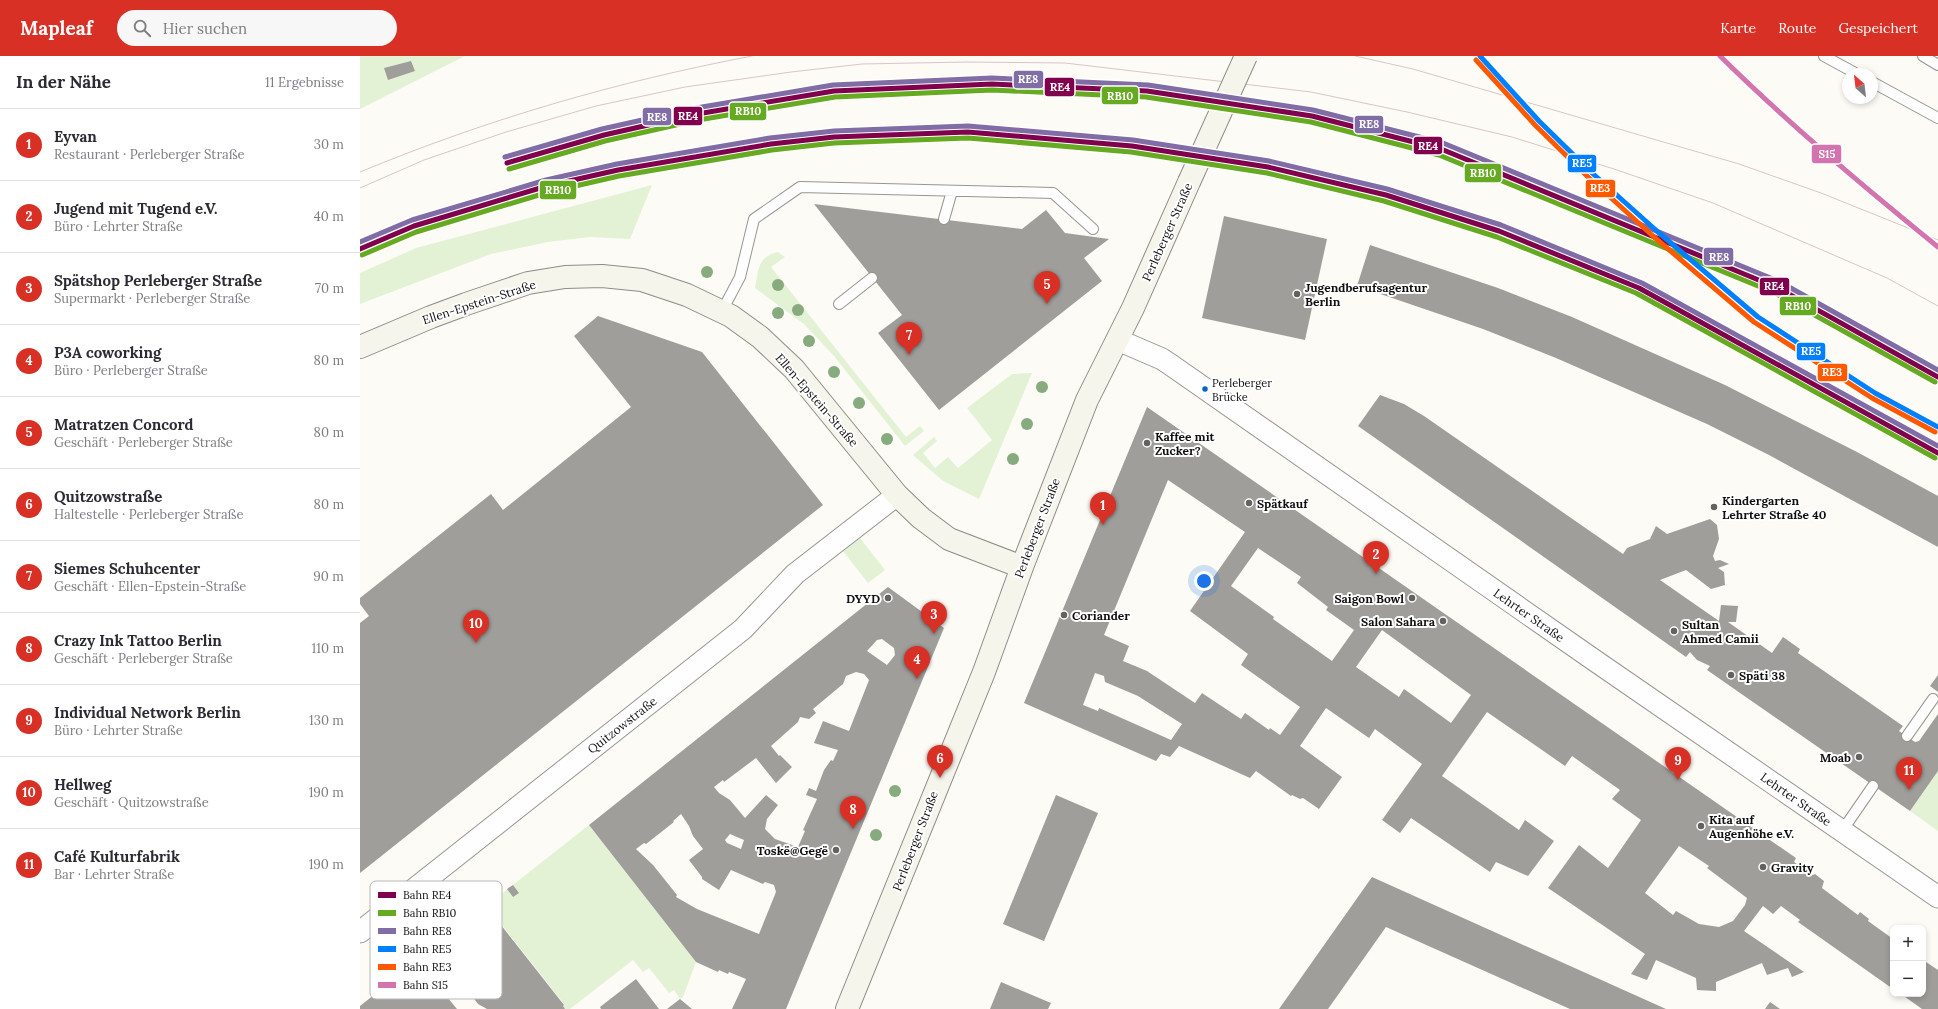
<!DOCTYPE html>
<html lang="de">
<head>
<meta charset="utf-8">
<style>
  :root { --surface:#fff; --page:#f7f7f7; --text:#2b2b33; --muted:#7c7c81; --line:#e1e1e2; --accent:#d93025 }
  body { margin:0; font-family:Lora,serif; background:var(--page); color:var(--text) }
  .controls { position:absolute; right:12px; bottom:12px; display:grid; overflow:hidden; border-radius:8px; box-shadow:0 2px 6px #0003 }
  .controls button { width:36px; height:36px; display:grid; place-items:center; padding:0; border:0; border-bottom:1px solid var(--line); background:var(--surface); color:var(--text); font:20px sans-serif }
  .compass { position:absolute; left:1482px; top:12px; width:36px; height:36px; border-radius:50%; background:var(--surface); box-shadow:0 2px 6px #0003; rotate:332deg }
  .you { position:absolute; left:844px; top:525px; width:14px; height:14px; margin:-10px; border:3px solid #fff; border-radius:50%; background:#1a73e8; box-shadow:0 0 0 6px #1a73e833 }
  .badge { display:grid; place-items:center; width:26px; height:26px; border-radius:50%; background:var(--accent); color:#fff; font-size:13px; font-weight:700 }
  .pin { position:absolute; translate:-50% -33px; filter:drop-shadow(0 1px 2px #0008) }
  .pin::after { content:''; position:absolute; top:21px; width:14px; height:12px; background:inherit; clip-path:polygon(0 0,100% 0,50% 100%) }
  .list { margin:0; padding:0; list-style:none }
  h2 { display:flex; justify-content:space-between; align-items:center; height:52px; margin:0; padding:0 16px; font-size:17px }
  h2 small { font-size:13px; font-weight:400; color:var(--muted) }
  .list li { display:grid; grid-template-columns:26px 1fr auto; gap:12px; align-items:center; box-sizing:border-box; height:72px; padding:0 16px; border-top:1px solid var(--line) }
  .list b { display:block; font-size:15px; white-space:nowrap }
  .list p { margin:0; font-size:13px; white-space:nowrap; color:var(--muted) }
  .list em { font-size:13px; font-style:normal; color:var(--muted) }
  .icon { flex:none; width:22px; height:22px; fill:none; stroke:currentColor; stroke-width:2; stroke-linecap:round; stroke-linejoin:round }
  .map { position:relative; flex:none; width:1578px; height:953px; overflow:hidden }
  header { display:flex; align-items:center; gap:24px; box-sizing:border-box; height:56px; padding:0 20px; background:var(--accent); color:#fff }
  header strong { font-size:19px }
  nav { display:flex; gap:22px; margin-inline-start:auto; font-size:14px }
  .search { width:280px; height:36px; background:var(--page); display:flex; align-items:center; gap:10px; box-sizing:border-box; padding:0 14px; border-radius:22px; color:var(--muted); font-size:15px }
  main { display:flex }
  aside { flex:1; background:var(--surface) }
  .map>svg:first-child { display:block }
  .green { fill:#e3f2d5 }
  .building { fill:#a09e9a; fill-rule:evenodd }
  .lines { fill:none; stroke-linecap:round; stroke-linejoin:round }
  .service-casing { stroke:#969693; stroke-width:12 }
  .minor-casing { stroke:#969693; stroke-width:23 }
  .secondary-casing { stroke:#8d8c8a; stroke-width:24 }
  .service { stroke:#fffefe; stroke-width:10 }
  .minor { stroke:#fffefe; stroke-width:21 }
  .secondary { stroke:#f5f5eb; stroke-width:22 }
  .tram { stroke:#d9c6c5; stroke-width:1 }
  .secondary-bridge-casing { stroke:#8d8c8a; stroke-width:24; stroke-linecap:butt }
  .secondary-bridge { stroke:#f5f5eb; stroke-width:22 }
  .rail-1-casing { stroke:#fff; stroke-width:8 }
  .rail-2-casing { stroke:#fff; stroke-width:8 }
  .rail-3-casing { stroke:#fff; stroke-width:8 }
  .rail-4-casing { stroke:#fff; stroke-width:8 }
  .rail-5-casing { stroke:#fff; stroke-width:8 }
  .rail-6-casing { stroke:#fff; stroke-width:8 }
  .rail-1 { stroke:#80004d; stroke-width:5 }
  .rail-2 { stroke:#6a2; stroke-width:5 }
  .rail-3 { stroke:#816da6; stroke-width:5 }
  .rail-4 { stroke:#0080ff; stroke-width:5 }
  .rail-5 { stroke:#ff5900; stroke-width:5 }
  .rail-6 { stroke:#d474ae; stroke-width:5 }
  .tree { fill:#87ab7f }
  .poi-dot { fill:#636260; stroke:#fff; stroke-width:1.5 }
  .bus-dot { fill:#0065bd; stroke:#fff; stroke-width:1.5 }
  .labels { text-anchor:middle; dominant-baseline:central; stroke-width:4; stroke-linejoin:round; paint-order:stroke }
  .bus-label { font-size:11px; fill:#101010; stroke:#fff; text-anchor:start }
  .street-label { font-size:12px; fill:#101010; stroke:#fff }
  .poi-label { font-size:12px; font-weight:bold; fill:#101010; stroke:#fff; text-anchor:start }
  .key { fill:#fff; stroke:#b7b7b7; stroke-width:1 }
  .key-label { font-size:11px; fill:#101010 }
  .line-badge { stroke:#fff; stroke-width:1.5 }
  .badge-label { font-size:11px; text-anchor:middle; font-weight:bold; fill:#fff }
</style>
</head>
<body>
<header>
<strong>Mapleaf</strong>
<div class="search"><svg class="icon" aria-label="search" viewBox="0 0 24 24"><circle cx="10" cy="10" r="6"/><path d="M15 15l6 6"/></svg>Hier suchen</div>
<nav><a>Karte</a><a>Route</a><a>Gespeichert</a></nav>
</header>
<main>
<aside>
<h2>In der Nähe<small>11 Ergebnisse</small></h2>
<ul class="list">
<li><span class="badge">1</span><div><b>Eyvan</b><p>Restaurant · Perleberger Straße</p></div><em>30 m</em></li>
<li><span class="badge">2</span><div><b>Jugend mit Tugend e.V.</b><p>Büro · Lehrter Straße</p></div><em>40 m</em></li>
<li><span class="badge">3</span><div><b>Spätshop Perleberger Straße</b><p>Supermarkt · Perleberger Straße</p></div><em>70 m</em></li>
<li><span class="badge">4</span><div><b>P3A coworking</b><p>Büro · Perleberger Straße</p></div><em>80 m</em></li>
<li><span class="badge">5</span><div><b>Matratzen Concord</b><p>Geschäft · Perleberger Straße</p></div><em>80 m</em></li>
<li><span class="badge">6</span><div><b>Quitzowstraße</b><p>Haltestelle · Perleberger Straße</p></div><em>80 m</em></li>
<li><span class="badge">7</span><div><b>Siemes Schuhcenter</b><p>Geschäft · Ellen-Epstein-Straße</p></div><em>90 m</em></li>
<li><span class="badge">8</span><div><b>Crazy Ink Tattoo Berlin</b><p>Geschäft · Perleberger Straße</p></div><em>110 m</em></li>
<li><span class="badge">9</span><div><b>Individual Network Berlin</b><p>Büro · Lehrter Straße</p></div><em>130 m</em></li>
<li><span class="badge">10</span><div><b>Hellweg</b><p>Geschäft · Quitzowstraße</p></div><em>190 m</em></li>
<li><span class="badge">11</span><div><b>Café Kulturfabrik</b><p>Bar · Lehrter Straße</p></div><em>190 m</em></li>
</ul>
</aside>
<div class="map">
<svg width="1578" height="953" viewBox="0 0 1578 953">
  <rect width="100%" height="100%" fill="#fcfbf5"/>
  <path class="green" d="M0 0H105L0 53Z
    M292 129 270 183 230 181 188 186 131 198 0 248V217L56 192Z
    M418 196 425 201 411 211 415 216 546 381 560 370 564 375 545 390 474 300 444 268 395 232C399 213 397 201 418 196Z
    M672 317 619 443 583 425 553 399 574 381 577 385 563 397 575 412 588 401 598 412 632 384 607 352 652 318Z
    M500 482 525 514 508 527 483 495Z
    M1578 715V775L1550 755Z
    M229 769 336 906 323 941 320 943 314 934 309 937 289 912 283 916 273 904 210 953H205L203 950 204 948 142 869 140 870 125 851Z"/>
  <path class="building" d="M51 5 55 15 28 24 24 12Z
    M454 148 662 173 686 154 705 177 749 183 724 202 742 225 579 354 518 277 542 259Z
    M864 160 967 183 945 284 842 262Z
    M1010 189 1138 232 1212 261 1365 329 1497 396 1578 440V491L1409 399 1347 368 1196 302 1123 273 997 230Z
    M238 260 342 296 463 449 0 817V567L9 560 0 548V542L131 438 143 454 271 351 214 280Z
    M1020 339 1044 348 1064 360 1263 498 1267 492 1290 483 1296 470 1307 478 1350 463 1357 469 1359 483 1353 500 1355 505 1360 504 1369 508 1358 512 1364 516 1365 529 1351 533 1326 514 1300 524 1359 565 1361 549 1378 550 1376 566H1368L1412 597 1423 581 1440 593 1438 597 1543 670 1539 675 1555 686 1559 685 1578 658V715L1550 755 1347 614 1350 610 1337 604 1330 596 1326 601 998 370Z
    M787 351 1436 802 1434 806 1453 819 1455 818 1464 825 1462 832 1498 859 1500 856 1509 863 1508 865 1533 883V933L1438 866 1440 864 1421 850 1413 858 1403 850 1384 875 1444 916 1432 921 1428 912 1407 919 1402 907 1356 926V935L1337 934 1336 922 1296 904 1287 924 1271 918 1285 898 1188 832 1219 789 1248 812 1281 764 1252 743 1260 734 1212 700 1205 710 1127 656 1082 720 1159 774 1165 764 1194 785 1168 820 1136 806 1130 816 1051 762 1040 777 1022 764 1062 708 1015 673 1009 682 966 652 940 690 982 721 959 753 943 742 940 743 932 739 931 740 896 715 890 722 819 690 810 701 801 698 796 705 664 647ZM808 424 885 476 830 555 888 598 881 609 940 651 920 679 910 672 909 674 885 657 881 663 842 637 835 647 787 615 763 605 769 590 744 579ZM898 492 941 521 937 527 968 551 966 554 994 574 972 605 913 563 914 561 871 530ZM1022 574 1111 639 1091 667 1044 633 1039 641 996 611ZM735 617 744 620 745 626 778 640 822 668 811 684 739 652 738 655 723 649ZM1319 790 1349 810 1347 812 1387 842 1385 849 1373 865 1359 871 1339 868 1316 855 1313 859 1285 837Z
    M528 531 584 572 426 953H372L386 923 369 916 368 918 359 914 358 916 336 906 229 769ZM522 583 534 592 535 599 527 609 507 595 517 584ZM496 616 504 618 509 624 489 675 463 665 454 687 478 694 473 705 471 704 464 714 456 735 449 732 446 739 457 743 443 774 445 775 438 791 415 783 405 773 407 763 418 749 406 739 385 762 370 744 359 737 354 731 363 724 364 726 396 702 416 727 432 711 420 699 419 700 411 690 438 666 440 661 449 663 456 657 453 653 483 628 486 620ZM321 758 329 770 333 780 343 793 329 804 342 821V823L359 834 371 814 403 828 405 826 414 829 416 836 399 878 337 853 316 841 317 839 293 809 276 793 284 787 286 788 314 766 313 765ZM370 778 384 784 381 793 367 787 365 784Z
    M1578 619V636L1570 630Z
    M696 739 738 757 684 885 643 868Z
    M1012 821 1306 953H1210L1026 871 968 953H919Z
    M153 829 159 837 153 841 147 833Z
    M125 851 140 870 141 869 204 949 203 950 205 953H127L118 948 112 940 110 931 111 921 107 917 83 936 97 953H0V950Z
    M1563 904 1578 914V953H1562L1541 938H1563Z
    M276 923 299 953H241L240 951Z
    M641 926 691 947 688 953H630Z
    M320 943 332 953H307Z
    M1410 946 1420 953H1405Z"/>
  <g class="lines">
    <defs>
      <path id="service" d="M1464 0 1497 18
        M1563 0 1578 9
        M1512 26 1578 62
        M584 163 592 135
        M479 248 512 222
        M362 255 380 221 394 163 440 131 693 137 733 173
        M1547 680 1573 643
        M1482 775 1513 730"/>
      <path id="minor" d="M758 284 802 303 811 309 1234 604 1578 841
        M0 876 383 573 435 518 537 439"/>
      <path id="secondary" d="M0 291 71 261 106 248 168 227 205 221 242 220 282 224 327 239 371 260 400 281 434 313 537 439 561 462 589 483 662 511
        M487 953 624 616 662 511 727 344 773 252 829 126"/>
    </defs>
    <use href="#service" class="service-casing"/>
    <use href="#minor" class="minor-casing"/>
    <use href="#secondary" class="secondary-casing"/>
    <use href="#service" class="service"/>
    <use href="#minor" class="minor"/>
    <use href="#secondary" class="secondary"/>
    <path class="tram" d="M995 0 1053 13 1379 108 1461 137 1578 184
      M0 116C128 63 256 26 392 0
      M0 132 64 104 146 76 236 50 325 31 431 16 502 8 607 6 705 7 951 36 1047 56 1152 81 1254 113 1353 147 1527 222 1578 250"/>
    <defs>
      <path id="secondary-bridge" d="M829 126 886 0"/>
    </defs>
    <use href="#secondary-bridge" class="secondary-bridge-casing"/>
    <use href="#secondary-bridge" class="secondary-bridge"/>
    <defs>
      <path id="rail-1" d="M147 107 244 79 337 58 474 35 632 28 787 35 952 60 1081 93 1418 232 1578 321
        M0 193 54 170 187 130 258 114 411 88 474 81 608 76 772 90 908 111 1026 139 1139 175 1279 232 1578 397"/>
      <path id="rail-2" d="M149 113 245 85 338 64 475 41 632 34 786 41 951 66 1079 99 1415 237 1575 326
        M2 199 56 176 189 136 259 120 412 94 474 87 608 82 771 96 907 117 1024 145 1137 181 1276 237 1575 402"/>
      <path id="rail-3" d="M145 101 242 73 336 52 473 29 632 22 788 29 953 54 1083 87 1420 226 1578 314
        M0 186 52 164 186 124 257 108 410 82 474 75 608 70 773 84 909 105 1027 133 1141 169 1282 227 1578 390"/>
      <path id="rail-4" d="M1120 0 1179 65 1231 116 1298 176 1398 261 1515 337 1578 371"/>
      <path id="rail-5" d="M1116 4 1175 69 1227 120 1294 181 1394 266 1512 342 1575 376"/>
      <path id="rail-6" d="M1360 0C1429 68 1503 130 1578 191"/>
    </defs>
    <use href="#rail-1" class="rail-1-casing"/>
    <use href="#rail-2" class="rail-2-casing"/>
    <use href="#rail-3" class="rail-3-casing"/>
    <use href="#rail-4" class="rail-4-casing"/>
    <use href="#rail-5" class="rail-5-casing"/>
    <use href="#rail-6" class="rail-6-casing"/>
    <use href="#rail-1" class="rail-1"/>
    <use href="#rail-2" class="rail-2"/>
    <use href="#rail-3" class="rail-3"/>
    <use href="#rail-4" class="rail-4"/>
    <use href="#rail-5" class="rail-5"/>
    <use href="#rail-6" class="rail-6"/>
  </g>
  <g class="tree">
    <circle cx="347" cy="216" r="6"/>
    <circle cx="418" cy="229" r="6"/>
    <circle cx="438" cy="254" r="6"/>
    <circle cx="418" cy="257" r="6"/>
    <circle cx="449" cy="285" r="6"/>
    <circle cx="474" cy="316" r="6"/>
    <circle cx="682" cy="331" r="6"/>
    <circle cx="499" cy="347" r="6"/>
    <circle cx="667" cy="368" r="6"/>
    <circle cx="527" cy="383" r="6"/>
    <circle cx="653" cy="403" r="6"/>
    <circle cx="535" cy="735" r="6"/>
    <circle cx="516" cy="779" r="6"/>
  </g>
  <g class="poi-dot">
    <circle cx="937" cy="238" r="4"/>
    <circle cx="787" cy="387" r="4"/>
    <circle cx="889" cy="447" r="4"/>
    <circle cx="1354" cy="451" r="4"/>
    <circle cx="528" cy="542" r="4"/>
    <circle cx="1052" cy="542" r="4"/>
    <circle cx="704" cy="559" r="4"/>
    <circle cx="1083" cy="565" r="4"/>
    <circle cx="1314" cy="575" r="4"/>
    <circle cx="1371" cy="619" r="4"/>
    <circle cx="1499" cy="701" r="4"/>
    <circle cx="1341" cy="770" r="4"/>
    <circle cx="476" cy="794" r="4"/>
    <circle cx="1403" cy="811" r="4"/>
  </g>
  <circle class="bus-dot" cx="845" cy="333" r="3.5"/>
  <g class="labels">
    <g class="bus-label">
      <text x="852" y="327">Perleberger<tspan x="852" dy="14">Brücke</tspan></text>
    </g>
    <g class="street-label">
      <text transform="translate(807 176) rotate(-66)">Perleberger Straße</text>
      <text transform="translate(119 246) rotate(-18)">Ellen-Epstein-Straße</text>
      <text transform="translate(457 344) rotate(49)">Ellen-Epstein-Straße</text>
      <text transform="translate(677 472) rotate(-69)">Perleberger Straße</text>
      <text transform="translate(1169 559) rotate(35)">Lehrter Straße</text>
      <text transform="translate(262 669) rotate(-38)">Quitzowstraße</text>
      <text transform="translate(1436 743) rotate(35)">Lehrter Straße</text>
      <text transform="translate(555 785) rotate(-69)">Perleberger Straße</text>
    </g>
    <g class="poi-label">
      <text x="945" y="231">Jugendberufsagentur<tspan x="945" dy="14">Berlin</tspan></text>
      <text x="795" y="380">Kaffee mit<tspan x="795" dy="14">Zucker?</tspan></text>
      <text x="1362" y="444">Kindergarten<tspan x="1362" dy="14">Lehrter Straße 40</tspan></text>
      <text x="897" y="447">Spätkauf</text>
      <text x="520" y="542" text-anchor="end">DYYD</text>
      <text x="1044" y="542" text-anchor="end">Saigon Bowl</text>
      <text x="712" y="559">Coriander</text>
      <text x="1075" y="565" text-anchor="end">Salon Sahara</text>
      <text x="1322" y="568">Sultan<tspan x="1322" dy="14">Ahmed Camii</tspan></text>
      <text x="1379" y="619">Späti 38</text>
      <text x="1491" y="701" text-anchor="end">Moab</text>
      <text x="1349" y="763">Kita auf<tspan x="1349" dy="14">Augenhöhe e.V.</tspan></text>
      <text x="468" y="794" text-anchor="end">Toskë@Gegë</text>
      <text x="1411" y="811">Gravity</text>
    </g>
  </g>
  <rect x="10" y="825" width="132" height="118" rx="6" class="key"/>
  <rect x="18" y="836" width="18" height="6" fill="#80004d"/>
  <rect x="18" y="854" width="18" height="6" fill="#6a2"/>
  <rect x="18" y="872" width="18" height="6" fill="#816da6"/>
  <rect x="18" y="890" width="18" height="6" fill="#0080ff"/>
  <rect x="18" y="908" width="18" height="6" fill="#ff5900"/>
  <rect x="18" y="926" width="18" height="6" fill="#d474ae"/>
  <g class="key-label">
    <text x="43" y="843">Bahn RE4</text>
    <text x="43" y="861">Bahn RB10</text>
    <text x="43" y="879">Bahn RE8</text>
    <text x="43" y="897">Bahn RE5</text>
    <text x="43" y="915">Bahn RE3</text>
    <text x="43" y="933">Bahn S15</text>
  </g>
  <g class="line-badge">
    <rect x="653" y="14" width="31" height="19" rx="4" fill="#816da6"/>
    <rect x="684" y="21" width="31" height="20" rx="4" fill="#80004d"/>
    <rect x="741" y="30" width="38" height="19" rx="4" fill="#6a2"/>
    <rect x="369" y="46" width="38" height="19" rx="4" fill="#6a2"/>
    <rect x="313" y="50" width="30" height="20" rx="4" fill="#80004d"/>
    <rect x="282" y="51" width="30" height="19" rx="4" fill="#816da6"/>
    <rect x="994" y="59" width="30" height="19" rx="4" fill="#816da6"/>
    <rect x="1053" y="80" width="30" height="19" rx="4" fill="#80004d"/>
    <rect x="1451" y="88" width="31" height="20" rx="4" fill="#d474ae"/>
    <rect x="1207" y="98" width="30" height="19" rx="4" fill="#0080ff"/>
    <rect x="1104" y="107" width="38" height="20" rx="4" fill="#6a2"/>
    <rect x="1225" y="123" width="31" height="19" rx="4" fill="#ff5900"/>
    <rect x="179" y="124" width="38" height="20" rx="4" fill="#6a2"/>
    <rect x="1343" y="191" width="31" height="19" rx="4" fill="#816da6"/>
    <rect x="1399" y="221" width="31" height="19" rx="4" fill="#80004d"/>
    <rect x="1419" y="240" width="38" height="20" rx="4" fill="#6a2"/>
    <rect x="1436" y="286" width="30" height="19" rx="4" fill="#0080ff"/>
    <rect x="1457" y="307" width="31" height="19" rx="4" fill="#ff5900"/>
  </g>
  <g class="badge-label">
    <text x="668" y="27">RE8</text>
    <text x="700" y="35">RE4</text>
    <text x="760" y="44">RB10</text>
    <text x="388" y="59">RB10</text>
    <text x="328" y="64">RE4</text>
    <text x="297" y="65">RE8</text>
    <text x="1009" y="72">RE8</text>
    <text x="1068" y="94">RE4</text>
    <text x="1467" y="102">S15</text>
    <text x="1222" y="111">RE5</text>
    <text x="1123" y="121">RB10</text>
    <text x="1240" y="136">RE3</text>
    <text x="198" y="138">RB10</text>
    <text x="1359" y="205">RE8</text>
    <text x="1414" y="234">RE4</text>
    <text x="1438" y="254">RB10</text>
    <text x="1451" y="299">RE5</text>
    <text x="1472" y="320">RE3</text>
  </g>
</svg>
<div class="controls">
<button>+</button>
<button>−</button>
</div>
<svg class="compass" viewBox="-18 -18 36 36"><path d="M0-13l5 13h-10z" fill="#e53935"/><path d="M0 13l5-13h-10z" fill="#7c7c81"/></svg>
<div class="you"></div>
<div class="pin badge" style="left:743px;top:469px">1</div>
<div class="pin badge" style="left:1016px;top:518px">2</div>
<div class="pin badge" style="left:574px;top:578px">3</div>
<div class="pin badge" style="left:557px;top:623px">4</div>
<div class="pin badge" style="left:687px;top:248px">5</div>
<div class="pin badge" style="left:580px;top:722px">6</div>
<div class="pin badge" style="left:549px;top:299px">7</div>
<div class="pin badge" style="left:493px;top:773px">8</div>
<div class="pin badge" style="left:1318px;top:724px">9</div>
<div class="pin badge" style="left:116px;top:587px">10</div>
<div class="pin badge" style="left:1549px;top:734px">11</div>
</div>
</main>
</body>
</html>
